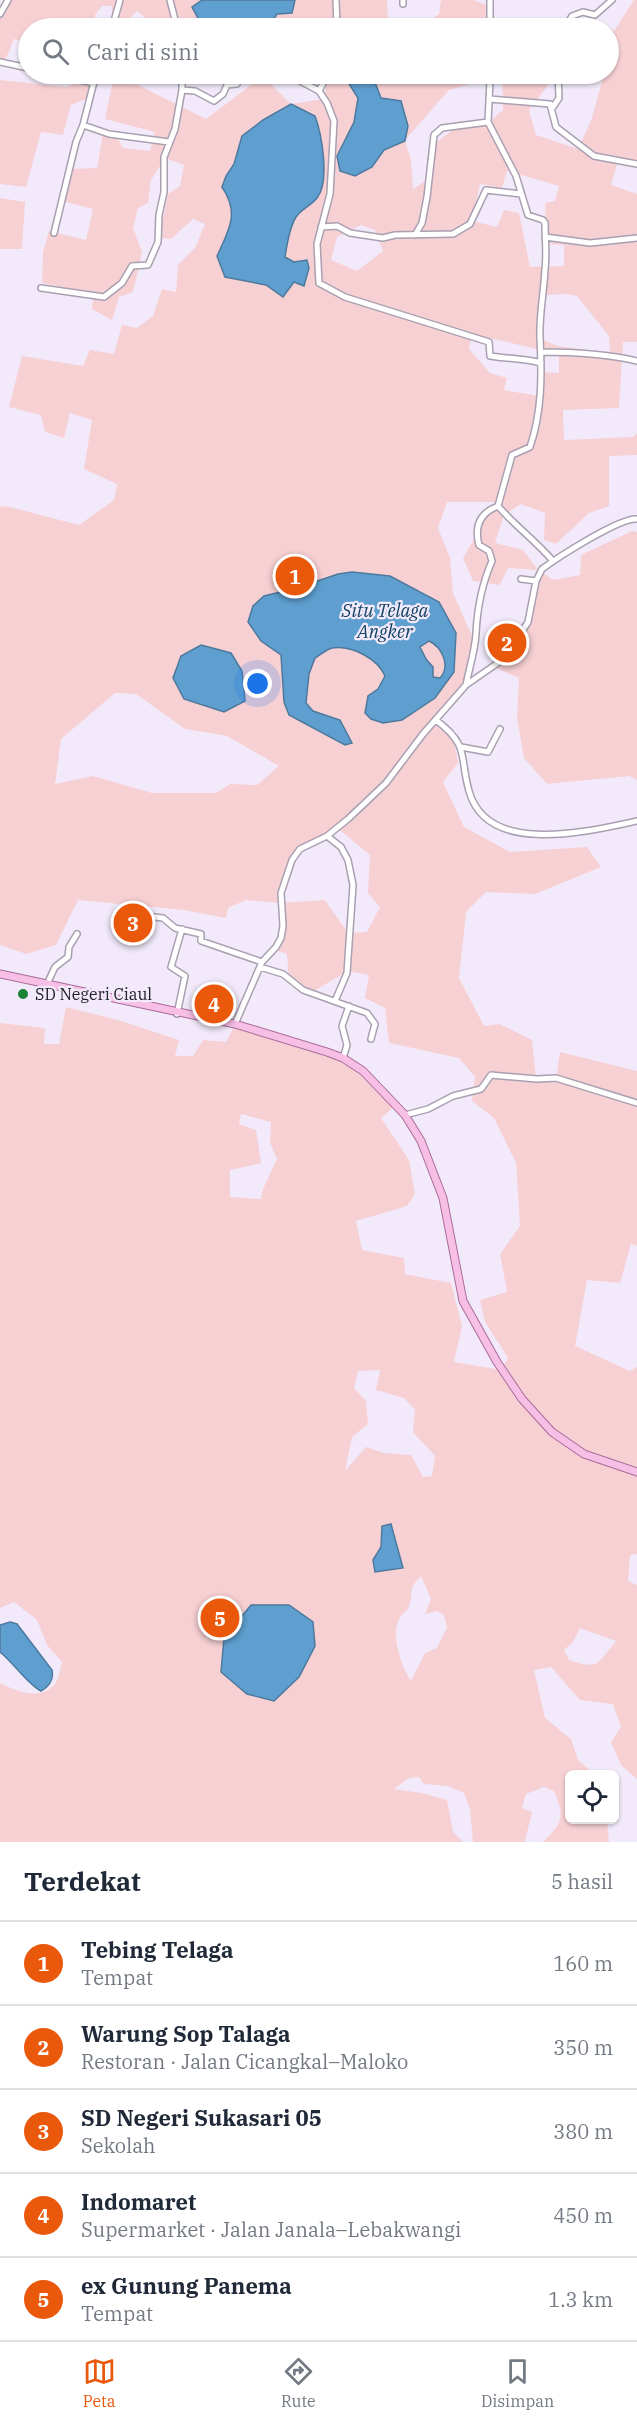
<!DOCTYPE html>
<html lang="id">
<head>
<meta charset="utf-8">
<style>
  :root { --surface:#fff; --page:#f6f6f7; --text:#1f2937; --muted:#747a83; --line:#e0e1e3; --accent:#ea580c }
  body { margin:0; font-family:"IBM Plex Serif",serif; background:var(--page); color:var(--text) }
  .controls { position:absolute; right:18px; bottom:18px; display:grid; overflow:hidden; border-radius:9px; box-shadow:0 2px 4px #0004 }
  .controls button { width:54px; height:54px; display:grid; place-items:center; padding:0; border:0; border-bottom:2px solid var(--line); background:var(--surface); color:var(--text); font:30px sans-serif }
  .you { position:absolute; left:258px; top:684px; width:21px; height:21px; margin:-15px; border:4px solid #fff; border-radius:50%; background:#1a73e8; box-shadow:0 0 0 9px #1a73e833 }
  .badge { display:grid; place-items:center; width:39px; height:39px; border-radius:50%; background:var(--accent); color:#fff; font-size:20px; font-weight:700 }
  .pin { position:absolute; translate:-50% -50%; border:3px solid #fff; box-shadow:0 2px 6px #0006 }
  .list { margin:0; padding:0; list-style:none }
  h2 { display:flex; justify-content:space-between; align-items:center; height:78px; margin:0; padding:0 24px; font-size:26px }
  h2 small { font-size:20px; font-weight:400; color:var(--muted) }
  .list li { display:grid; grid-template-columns:39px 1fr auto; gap:18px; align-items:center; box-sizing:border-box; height:84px; padding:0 24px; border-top:2px solid var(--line) }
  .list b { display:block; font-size:22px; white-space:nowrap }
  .list p { margin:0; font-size:20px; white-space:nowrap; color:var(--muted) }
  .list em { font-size:20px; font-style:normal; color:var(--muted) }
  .icon { flex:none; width:33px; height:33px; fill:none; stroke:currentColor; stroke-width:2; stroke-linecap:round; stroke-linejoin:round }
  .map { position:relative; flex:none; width:637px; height:1842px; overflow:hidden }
  .search { position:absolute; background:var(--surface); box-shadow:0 2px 4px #0004; left:18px; right:18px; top:18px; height:66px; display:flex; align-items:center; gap:15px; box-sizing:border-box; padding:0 21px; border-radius:33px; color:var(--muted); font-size:22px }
  .sheet { height:498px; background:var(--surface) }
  nav { display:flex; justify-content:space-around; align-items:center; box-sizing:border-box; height:84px; border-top:2px solid var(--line); background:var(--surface); font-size:16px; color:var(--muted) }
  nav a { display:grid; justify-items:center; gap:3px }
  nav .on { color:var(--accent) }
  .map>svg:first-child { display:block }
  .green { fill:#f7d0d4; fill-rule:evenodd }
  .water { fill:#5f9fd0; stroke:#4d799d; stroke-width:1.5; fill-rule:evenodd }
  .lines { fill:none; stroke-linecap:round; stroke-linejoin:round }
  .minor-casing { stroke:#a8a0b0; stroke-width:8 }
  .major-casing { stroke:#a96b98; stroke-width:9 }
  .minor { stroke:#fff; stroke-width:5 }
  .major { stroke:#f7bee6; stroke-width:7 }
  .poi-dot { fill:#1b8236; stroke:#f2eafb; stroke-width:2 }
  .labels { text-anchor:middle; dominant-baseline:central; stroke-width:4.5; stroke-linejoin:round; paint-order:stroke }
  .poi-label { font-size:16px; fill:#232026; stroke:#f2eafb; text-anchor:start }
  .water-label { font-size:18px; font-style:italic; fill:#114263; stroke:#f2eafb }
</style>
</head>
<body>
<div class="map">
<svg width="637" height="1842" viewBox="0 0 637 1842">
  <rect width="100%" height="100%" fill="#f2eafb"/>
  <path class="green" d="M6 0H202L192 8 202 26 206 28H192L184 19C160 35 157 26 137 11L123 25 112 20V6H102L95 15V28H28V51L23 41 14 39 4 63H0V11Z
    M295 0H387L388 24 418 28H268L277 14 292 13Z
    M441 0H473L492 7 481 28H419L439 14Z
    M634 0H637V165L618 161 611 185 637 194V342H623L619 408 563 410 564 440 633 437 637 433V455L609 456V506L589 513 556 544 544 540 545 513 521 504 504 515 495 543 523 550 538 570 554 580 580 575 581 555 632 531 637 532V780L629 776 547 784 524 758 517 718 519 678 496 668 518 643 528 622 538 570 508 568 500 585 473 581 463 558 495 502H447L438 528 450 558 453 593 473 638 465 685 434 724 454 740 458 763 443 782 464 827 510 852 587 847 601 867 535 894 486 892 466 912 459 978 484 1026 499 1024 532 1040 536 1078 556 1080 560 1052 637 1071V1246L631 1244 620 1283 587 1280 575 1346 630 1371 637 1367V1554L630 1555 628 1581 637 1585V1779L621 1765 611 1742 621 1727 613 1704 580 1700 551 1667 534 1670 545 1718 571 1739 578 1760 594 1774H570V1820H607L609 1842H543C563 1822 565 1817 554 1791L544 1787 526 1794 522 1808 532 1812 525 1841 526 1842H473L470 1809 464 1793 448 1786 424 1784 419 1777 409 1778 394 1789 422 1793 447 1800 453 1832 463 1842H0V1683C16 1691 39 1701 54 1685 59 1680 60 1669 62 1662L47 1645 37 1620 14 1602 0 1608V1023L45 1028 44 1044H59L66 1007 118 1020 179 1040 175 1056H193L203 1040 226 1042 235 1025 344 1060 372 1082 395 1106 381 1118 409 1160 415 1194 407 1206 356 1221 362 1250 404 1258 405 1274 451 1283 462 1326 454 1362 501 1370 508 1358 485 1322 480 1300 507 1292 500 1254 520 1226 516 1163 494 1118 472 1101 475 1077 459 1058 389 1043 385 1008 365 998 369 975 348 971 314 991 289 984 287 954 272 949 279 936V903L246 900 228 908 226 918 184 910 78 900 56 945 26 954 0 945V507L6 506 79 525 114 500 117 484 84 469 92 420 70 413 64 438 45 432 41 415 9 407 22 356 83 366 90 350 114 354 122 325 137 328 153 316 162 289 176 292 178 265 195 248 205 224 193 219 171 239 159 238 168 194 180 186 184 165 165 158 151 180 148 203 138 208 133 228 142 252 133 292 119 297 112 320 92 309 94 293 42 283 43 252 49 231 86 240 93 209 62 201 71 169 97 168 103 133 117 137 123 148 150 151 155 132 105 119 113 80 138 85 206 119 263 76 291 104 324 99 328 74H347L346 79 358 97 354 122 337 156 372 167 384 150 405 141 381 98 373 76 369 74H471L467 85 449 90 405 140 411 160 413 189 430 178 429 148 462 123 487 124 503 110 502 74H546L549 84 529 110 536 135 578 149 592 118 604 74H608L609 29 614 31ZM291 104 322 136C321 156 329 175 319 195 315 204 301 209 296 217 289 229 287 245 285 258L294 262 283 297 266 285 225 276 217 256 233 221 226 176 234 164 242 136 263 120ZM507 171 559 186 555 201 545 203 547 244 564 245V266L530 267 519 213 504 210 497 227 472 221 480 184 502 188ZM361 225 375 230 383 251 357 271 331 260 337 237ZM566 294 577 296 609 336 610 353 557 346 543 340 544 295ZM472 334 559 354V373L543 372 539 396 504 390 507 378 490 373 469 349ZM297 588 456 633 454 672 435 698 402 720 383 723 378 689 385 676C378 659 352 645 332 648 327 649 320 655 315 658L309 674 306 703 313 711 340 720 338 742 325 732 303 722 284 702 281 655 264 596ZM115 693 136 694 185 729 227 736 279 766 257 785 230 784 216 793H152L93 776 55 784 61 739ZM336 827 370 855 368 893 380 907 367 932 348 933 325 900 279 903V887L296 852 322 838ZM241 1114 271 1122 270 1143 277 1159 263 1189 261 1199 230 1197V1170L261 1163 256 1130 239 1124ZM380 1370 376 1390 404 1398 415 1410 413 1432 435 1456 432 1476 423 1477 411 1455 384 1453 366 1447 345 1471 352 1437 368 1424 366 1401 354 1388 358 1371ZM421 1576 431 1599 425 1614 437 1611 444 1615 447 1628 437 1648 425 1653 411 1681C401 1666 390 1634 400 1617 403 1613 408 1611 409 1606 415 1589 406 1592 421 1576ZM580 1628 616 1641C596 1665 600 1670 569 1660L564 1650 573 1642Z
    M94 77 88 98 71 105 63 135 41 132 26 187 0 184V80L66 87Z
    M0 198 25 202 22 249H0Z
    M429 641C442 647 451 666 441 678L433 677V667L426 659 420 647Z"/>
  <path class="water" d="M202 0H295L292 13 277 14 268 28H206L202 26 192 7Z
    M347 74C375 73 371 73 381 98L401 101 408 126 405 141 384 150 372 167 355 176 340 171 337 156 354 122 358 98 346 79Z
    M291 104 315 116C322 135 330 182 317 198 312 205 301 209 296 217 289 228 287 245 285 257L294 262 307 260 309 268 304 286 294 282 283 297 266 285 225 277 217 256C229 230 240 213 222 187L226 176 234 164 242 136 263 120Z
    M352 572 390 576 439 602 456 633 454 672 435 698 402 720 383 723 371 719 365 713 368 696 378 689 385 676C378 659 352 645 332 648 327 649 320 655 315 658L309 674 306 703 313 711 340 720 352 743 345 745 289 715 284 702 281 655 261 641 248 622 253 606 264 596 297 588 338 574ZM429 641C442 647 451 666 440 678L433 677V667L426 659 420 647Z
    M201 645 231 653 242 671 245 701 224 712 184 699 173 678 181 656Z
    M391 1524 403 1568 375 1572 373 1560 381 1547 382 1526Z
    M251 1605H289L313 1622 315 1646 299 1677 274 1701 247 1694 221 1672 224 1638Z
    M10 1622 17 1624 52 1670C54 1680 50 1686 41 1691 28 1685 13 1662 0 1652V1625Z"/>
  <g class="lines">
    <defs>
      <path id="minor" d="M170 0 177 28
        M336 0 337 28
        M403 0V4
        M0 14 8 0
        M112 28 120 0
        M490 28V0
        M565 28 572 16 583 12 595 15 612 0
        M0 62 28 68
        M51 74 94 83
        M287 74 319 91 327 103 334 121 330 194 317 244 319 283 345 297 489 342 490 356C508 359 524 358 541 363
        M182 90 195 91 214 101 223 94 227 85 237 84 240 76 261 78 262 74
        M319 91 328 74
        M490 99 550 104 556 127 594 156 637 164
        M553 107 559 98 558 74
        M83 125 109 134 169 142
        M321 227 337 226 350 233 383 238 395 235 453 234 470 224 486 190 521 194
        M54 233 76 142 83 125 96 74
        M415 235 422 223 427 197 434 135 442 128 488 122
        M545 237 590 243 637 238
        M41 288 104 297 122 283 132 266 148 265 158 242 159 215 164 192V157L175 129 182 90V74
        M542 352C574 352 607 354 637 361
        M498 506C515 526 536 541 553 561
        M521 579 536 581
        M466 685C469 669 475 651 476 634 477 610 482 584 492 561L489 551 479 545C474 526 480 513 498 506L512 455 530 447C542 412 542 375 540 338 539 315 544 292 545 269 547 254 545 239 545 223L543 220 528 215 516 176 488 122 490 80 488 74
        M436 720C470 746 459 755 469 791 487 857 590 831 637 821
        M461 747 488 752 500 729
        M327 836 341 847 348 860 353 885 347 973 335 1001
        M138 915 163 918 175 928 201 934V941L262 962
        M260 967 283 974 303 990 367 1013 375 1024 371 1039
        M47 984 55 967 68 957 69 947 77 934
        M177 1014 185 976 171 967 182 929
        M235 1024 262 962 276 947 281 938 283 926 281 893 292 860 300 849 327 836 348 819 386 783 423 734 466 685 505 658 528 622 536 581 542 569C557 558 620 517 637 519
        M343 1058 347 1045 342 1026 349 1006
        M405 1115 428 1109 453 1096 481 1089 491 1075 537 1079 556 1078 637 1103"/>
      <path id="major" d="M0 974 235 1024 327 1052 343 1058 363 1071 405 1115 421 1141 443 1198 463 1301 497 1362 522 1399 552 1432 584 1454 637 1472"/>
    </defs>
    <use href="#minor" class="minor-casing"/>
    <use href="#major" class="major-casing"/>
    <use href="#minor" class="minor"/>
    <use href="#major" class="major"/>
  </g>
  <circle class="poi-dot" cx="23" cy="994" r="6"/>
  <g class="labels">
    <g class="poi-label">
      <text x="35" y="994">SD Negeri Ciaul</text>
    </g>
    <g class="water-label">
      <text x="385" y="610">Situ Telaga<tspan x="385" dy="21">Angker</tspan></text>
    </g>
  </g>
</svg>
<div class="controls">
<button><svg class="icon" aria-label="locate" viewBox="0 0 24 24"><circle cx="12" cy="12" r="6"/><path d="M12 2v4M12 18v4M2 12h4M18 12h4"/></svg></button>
</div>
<div class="you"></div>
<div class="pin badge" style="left:295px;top:576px">1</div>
<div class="pin badge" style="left:507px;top:643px">2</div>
<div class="pin badge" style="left:133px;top:923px">3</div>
<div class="pin badge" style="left:214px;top:1004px">4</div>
<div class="pin badge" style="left:220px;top:1618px">5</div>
<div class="search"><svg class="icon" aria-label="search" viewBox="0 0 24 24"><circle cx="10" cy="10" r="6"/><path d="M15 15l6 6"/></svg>Cari di sini</div>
</div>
<section class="sheet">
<h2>Terdekat<small>5 hasil</small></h2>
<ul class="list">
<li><span class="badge">1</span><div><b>Tebing Telaga</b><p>Tempat</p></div><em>160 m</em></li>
<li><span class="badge">2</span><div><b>Warung Sop Talaga</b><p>Restoran · Jalan Cicangkal–Maloko</p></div><em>350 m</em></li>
<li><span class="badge">3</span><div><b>SD Negeri Sukasari 05</b><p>Sekolah</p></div><em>380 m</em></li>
<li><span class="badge">4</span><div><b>Indomaret</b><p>Supermarket · Jalan Janala–Lebakwangi</p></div><em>450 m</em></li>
<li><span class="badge">5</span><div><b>ex Gunung Panema</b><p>Tempat</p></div><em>1.3 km</em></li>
</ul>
</section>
<nav>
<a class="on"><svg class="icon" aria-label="map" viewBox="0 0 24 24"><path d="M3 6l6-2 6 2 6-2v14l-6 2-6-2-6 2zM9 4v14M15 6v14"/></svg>Peta</a>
<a><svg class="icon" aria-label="directions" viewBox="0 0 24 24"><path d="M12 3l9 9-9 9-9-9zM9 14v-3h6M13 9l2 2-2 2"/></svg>Rute</a>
<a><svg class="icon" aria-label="saved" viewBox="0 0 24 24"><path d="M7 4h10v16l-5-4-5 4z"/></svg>Disimpan</a>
</nav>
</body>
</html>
